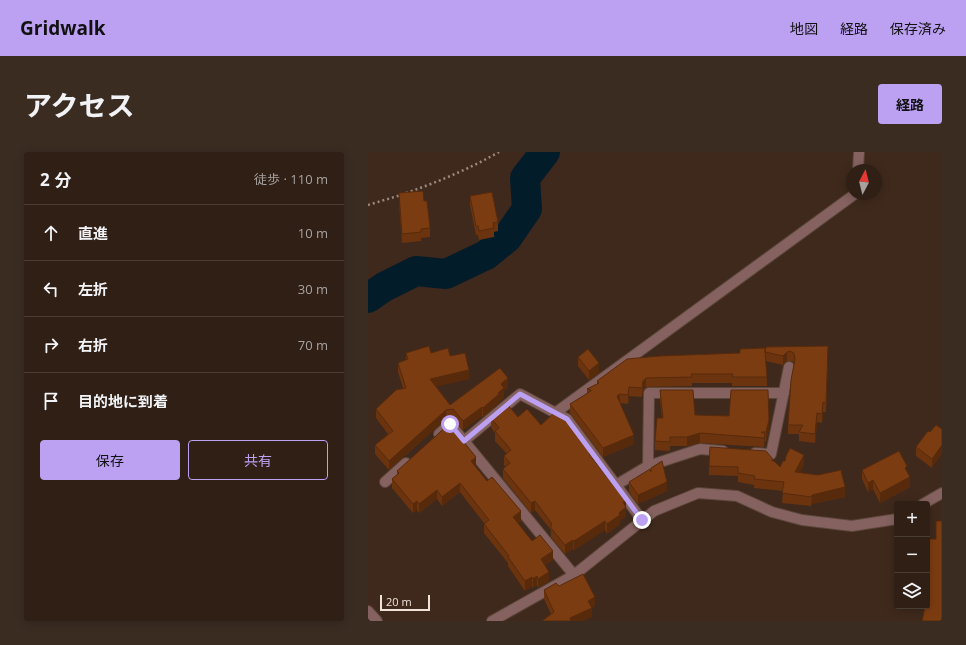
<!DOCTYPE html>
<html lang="ja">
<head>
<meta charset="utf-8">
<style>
  :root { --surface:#2f1f15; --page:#3b2c22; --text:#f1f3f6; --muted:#a7a2a0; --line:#4a3d34; --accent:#bca0f2 }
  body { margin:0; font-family:"Open Sans","Noto Sans JP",sans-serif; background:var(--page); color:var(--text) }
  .controls { position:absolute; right:12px; bottom:12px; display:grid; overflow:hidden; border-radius:4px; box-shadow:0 2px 10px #0003 }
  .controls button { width:36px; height:36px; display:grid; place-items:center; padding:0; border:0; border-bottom:1px solid var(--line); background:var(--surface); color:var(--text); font:20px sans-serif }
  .compass { position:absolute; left:478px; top:12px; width:36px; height:36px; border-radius:50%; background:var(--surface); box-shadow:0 2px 10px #0003; rotate:7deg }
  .scale { position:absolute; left:12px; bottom:10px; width:50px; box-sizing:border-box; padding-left:4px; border:2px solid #f0e1d9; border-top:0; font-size:11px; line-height:14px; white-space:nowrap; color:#f0e1d9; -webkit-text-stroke:3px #3f291c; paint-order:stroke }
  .stop { position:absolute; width:12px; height:12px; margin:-9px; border:3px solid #bca0f2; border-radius:50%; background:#fff }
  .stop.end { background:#bca0f2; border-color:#fff; box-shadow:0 1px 4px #0008 }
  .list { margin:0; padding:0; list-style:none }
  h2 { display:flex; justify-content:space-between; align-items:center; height:52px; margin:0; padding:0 16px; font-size:17px }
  h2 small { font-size:13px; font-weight:400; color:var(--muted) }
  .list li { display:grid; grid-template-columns:26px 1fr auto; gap:12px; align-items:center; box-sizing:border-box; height:56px; padding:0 16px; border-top:1px solid var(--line) }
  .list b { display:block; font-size:15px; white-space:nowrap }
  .list em { font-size:13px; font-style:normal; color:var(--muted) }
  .actions { display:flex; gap:8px; padding:12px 16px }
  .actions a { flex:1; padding:9px 0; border:1px solid var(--accent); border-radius:4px; text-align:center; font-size:14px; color:var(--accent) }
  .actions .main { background:var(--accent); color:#111 }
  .icon { flex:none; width:22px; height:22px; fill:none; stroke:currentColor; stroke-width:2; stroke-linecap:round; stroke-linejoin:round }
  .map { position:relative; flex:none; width:574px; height:469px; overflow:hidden; border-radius:4px }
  header { display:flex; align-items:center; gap:24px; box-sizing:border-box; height:56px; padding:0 20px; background:var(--accent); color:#111 }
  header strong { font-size:19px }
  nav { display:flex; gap:22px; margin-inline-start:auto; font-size:14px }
  .intro { display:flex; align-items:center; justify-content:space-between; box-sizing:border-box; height:96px; padding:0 24px }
  h1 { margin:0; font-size:28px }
  .button { padding:10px 18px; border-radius:4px; background:var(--accent); color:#111; font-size:14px; font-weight:700 }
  main { display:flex; gap:24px; padding:0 24px }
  aside { flex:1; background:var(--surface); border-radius:4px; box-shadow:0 2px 10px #0003 }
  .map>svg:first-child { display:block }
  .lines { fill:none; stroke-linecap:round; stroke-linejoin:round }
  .river { stroke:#031c2a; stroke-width:30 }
  .minor-casing { stroke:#5b463a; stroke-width:12 }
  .path { stroke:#9b887e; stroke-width:2.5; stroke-dasharray:2 3; stroke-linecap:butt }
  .minor { stroke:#856260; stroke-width:10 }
  .wall { fill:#6b340f }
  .shaded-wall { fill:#572a0c }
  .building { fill:#7c3c11; stroke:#572a0c }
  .route { stroke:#bca0f2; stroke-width:5 }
</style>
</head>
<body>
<header>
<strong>Gridwalk</strong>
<nav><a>地図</a><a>経路</a><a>保存済み</a></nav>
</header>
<div class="intro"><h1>アクセス</h1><a class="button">経路</a></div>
<main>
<aside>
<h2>2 分<small>徒歩 · 110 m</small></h2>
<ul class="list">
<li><svg class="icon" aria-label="ahead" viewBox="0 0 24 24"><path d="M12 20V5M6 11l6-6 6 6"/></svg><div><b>直進</b></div><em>10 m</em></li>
<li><svg class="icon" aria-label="left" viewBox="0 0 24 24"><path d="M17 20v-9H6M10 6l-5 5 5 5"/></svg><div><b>左折</b></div><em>30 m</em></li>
<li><svg class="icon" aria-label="right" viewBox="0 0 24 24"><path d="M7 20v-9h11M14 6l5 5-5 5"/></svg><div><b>右折</b></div><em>70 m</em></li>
<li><svg class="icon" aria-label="arrive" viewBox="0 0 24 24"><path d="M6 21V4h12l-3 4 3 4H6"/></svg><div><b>目的地に到着</b></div></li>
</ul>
<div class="actions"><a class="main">保存</a><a>共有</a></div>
</aside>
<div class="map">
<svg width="574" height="469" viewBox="0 0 574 469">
  <rect width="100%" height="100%" fill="#3f291c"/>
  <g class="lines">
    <path class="river" d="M0 146 16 135 48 119 78 122 118 103 139 86 159 57 157 26 177 0"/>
    <defs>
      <path id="minor" d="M490 18 491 0
        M187 261 487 42
        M71 282 82 272 206 423
        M96 289 152 242 199 267 274 368
        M387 301 403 302 421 215
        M280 314 332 297 355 299
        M17 330 38 311
        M248 333 280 314 281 241H416
        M555 352 574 341
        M0 459 9 469
        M124 469 206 423 286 359 330 341 369 344 404 360 434 368 484 374 529 367"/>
    </defs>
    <use href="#minor" class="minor-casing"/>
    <path class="path" d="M38 41C70 30 101 17 131 0
      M0 53 33 43"/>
    <use href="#minor" class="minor"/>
  </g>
  <path class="wall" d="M31 41 56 49 62 76V85L53 86V89L34 91 31 50Z
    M102 44 130 70V79L126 80V85L111 88 110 83H108L102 53Z
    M398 195 460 203 458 260H455L454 271 449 270 447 291 431 289V282H420V273L426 212V210L422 209H419L415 213 398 209 399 234H364V231H324V234L278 235 275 238 274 245 261 244 260 252 252 251 266 292 235 305 202 261V252L219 242V237L229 232V229L397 200Z
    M38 201H63L82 204 101 227 68 234 82 253 140 236 136 238V245L131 250V251L115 265 114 264 95 278 85 266 78 267 21 318 7 302V293L20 282 8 266V257L35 236 30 220V211L38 208Z
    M210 205 231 221 221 228 210 214Z
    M292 238 327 263 401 277 398 289H397L396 295 332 291 319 294H302V299L287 298V289L294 266 292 248Z
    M150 265 173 273 223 305 258 349V364L252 369V372L239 382 237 378 206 398 205 397 197 402 183 385V378L167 358 163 361 135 326V317L138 315 136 313V304L139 302 127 289V281L123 275V266Z
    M574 277 564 316 548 304V295L562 280Z
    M404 309 412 315 417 309 436 313 431 321 477 345 444 352 443 354 414 351 415 339 386 336V333L370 330V324L341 323V314Z
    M108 314 107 315 153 369 150 371 164 389 185 408 177 413 181 429 170 436 169 433 165 436 164 434 157 439 140 414V411L116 381V371L92 340 74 354 69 347 51 361 49 358 45 361 24 336V327L29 323V319Z
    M494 318 539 319 542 335 512 351 505 337 500 340 494 327Z
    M283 320 299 339 270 352 261 340V330Z
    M191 434 227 454 224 456V465L183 462 176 447V438Z"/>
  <path class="shaded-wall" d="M419 200V209L415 213V204Z
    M231 211V221L221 228V219Z
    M101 218V227L62 236V227Z
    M140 226V236L136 238V245L131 250V251L115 265V256L130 241 133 232Z
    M278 226V235L275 238 274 245 275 229Z
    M261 235V244L260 252V243Z
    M252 242V251L249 254V244Z
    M455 250V260L454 271V262Z
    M114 255V264L95 278V269Z
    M78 258V267L21 318V309Z
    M449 261V270L447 291V282Z
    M401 268V277L398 289V280Z
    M332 281V291L319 294V285Z
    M397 282V291L396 295V286Z
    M266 283V292L235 305V296Z
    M574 293V302L564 316V307Z
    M436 303V313L427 329V320Z
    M108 305V314L103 318V309Z
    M542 325V335L512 351V341Z
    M505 328V337L500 340V331Z
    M299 330V339L270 352V343Z
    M92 331V340L74 354V345Z
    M477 335V345L444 352 443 354 444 343Z
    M69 338V347L51 361V352Z
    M49 349V358L45 361V352Z
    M167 349V358L163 361V351Z
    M258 349V364L252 369V372L239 382V372L251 361 255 350Z
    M153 359V369L145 374V365Z
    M237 369V378L206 398V389Z
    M205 388V397L197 402V393Z
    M185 399V408L173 416V407Z
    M181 420V429L170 436V427Z
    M169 424V433L165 436V427Z
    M164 425V434L157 439V429Z
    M227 445V454L224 456V465L215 469H202V466L220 449Z"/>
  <path class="building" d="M55 39 56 49H59L62 76 53 77V80L34 82 31 41Z
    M124 40 130 70 125 71 126 76 111 79 110 74H108L102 44Z
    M61 194 63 201 80 196 82 204 97 201 101 218 62 227 82 253 132 216 140 226 133 232 136 236 130 241 131 242 115 256 114 255 95 269 85 257 78 258 21 309 7 293 25 279 8 257 28 238 38 236 30 211 40 207 38 201Z
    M460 194 458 251 455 250 454 262 449 261 447 282 431 280 435 273H420L423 228 427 207 426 201 422 199 419 200 415 204 397 200 399 225H364L365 222H323L324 225 278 226 275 229 274 236 261 235 260 243 252 242 249 244 266 283 235 296 202 252 223 239V238L219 237 231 231 229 229 259 207 292 204 372 201V197L397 196V200L398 195Z
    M220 197 231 211 221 219 210 205Z
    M292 238H325L327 263 361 264 363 238H400L401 268 398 280H393L397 282 396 286 332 281 319 285H302V290L287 289 289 266H295Z
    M139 252 150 265 159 257 173 273 188 259 195 263 223 301 221 302 258 349 255 350 258 355 251 361 252 363 239 372 237 369 206 389 205 388 197 393 183 376V373L184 372 167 349 163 351 135 317 142 311 136 304 143 298 127 279 131 276 123 266Z
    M81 272 108 305 103 309 119 329 124 325 153 359 145 365 164 389 172 383 185 399 173 407 181 420 170 427 169 424 165 427 164 425 157 429 140 405 141 404 116 372 121 368 92 331 74 345 69 338 51 352 49 349 45 352 24 327 31 321 29 319Z
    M568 273 574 277V293L564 307 548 295 560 279 562 280Z
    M342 295 398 299 404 306V309H406L412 315 415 309H417L418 304 422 296 436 303 427 320 450 323 473 318 477 335 444 343 443 345 414 341 416 330 386 327 387 324 370 321V315L341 314Z
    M531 299 539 314 537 316 542 325 512 341 505 328 500 331 494 318Z
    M294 309 299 330 270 343 261 330 282 317 283 320V316Z
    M568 369H574V469H554L557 454H559V387H568Z
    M215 422 227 445 220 449 224 456 202 466 203 469H174L186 460 176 438 188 431 191 434Z"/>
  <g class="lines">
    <path class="route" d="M82 272 96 289 152 242 199 267 274 368"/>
  </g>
</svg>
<div class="controls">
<button>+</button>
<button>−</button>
<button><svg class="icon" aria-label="layers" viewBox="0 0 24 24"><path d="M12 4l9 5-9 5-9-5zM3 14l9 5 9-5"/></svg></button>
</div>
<svg class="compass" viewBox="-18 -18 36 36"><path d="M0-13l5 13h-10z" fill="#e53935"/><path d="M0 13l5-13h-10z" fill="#a7a2a0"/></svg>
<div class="scale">20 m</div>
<div class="stop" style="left:82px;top:272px"></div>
<div class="stop end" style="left:274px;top:368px"></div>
</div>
</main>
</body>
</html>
